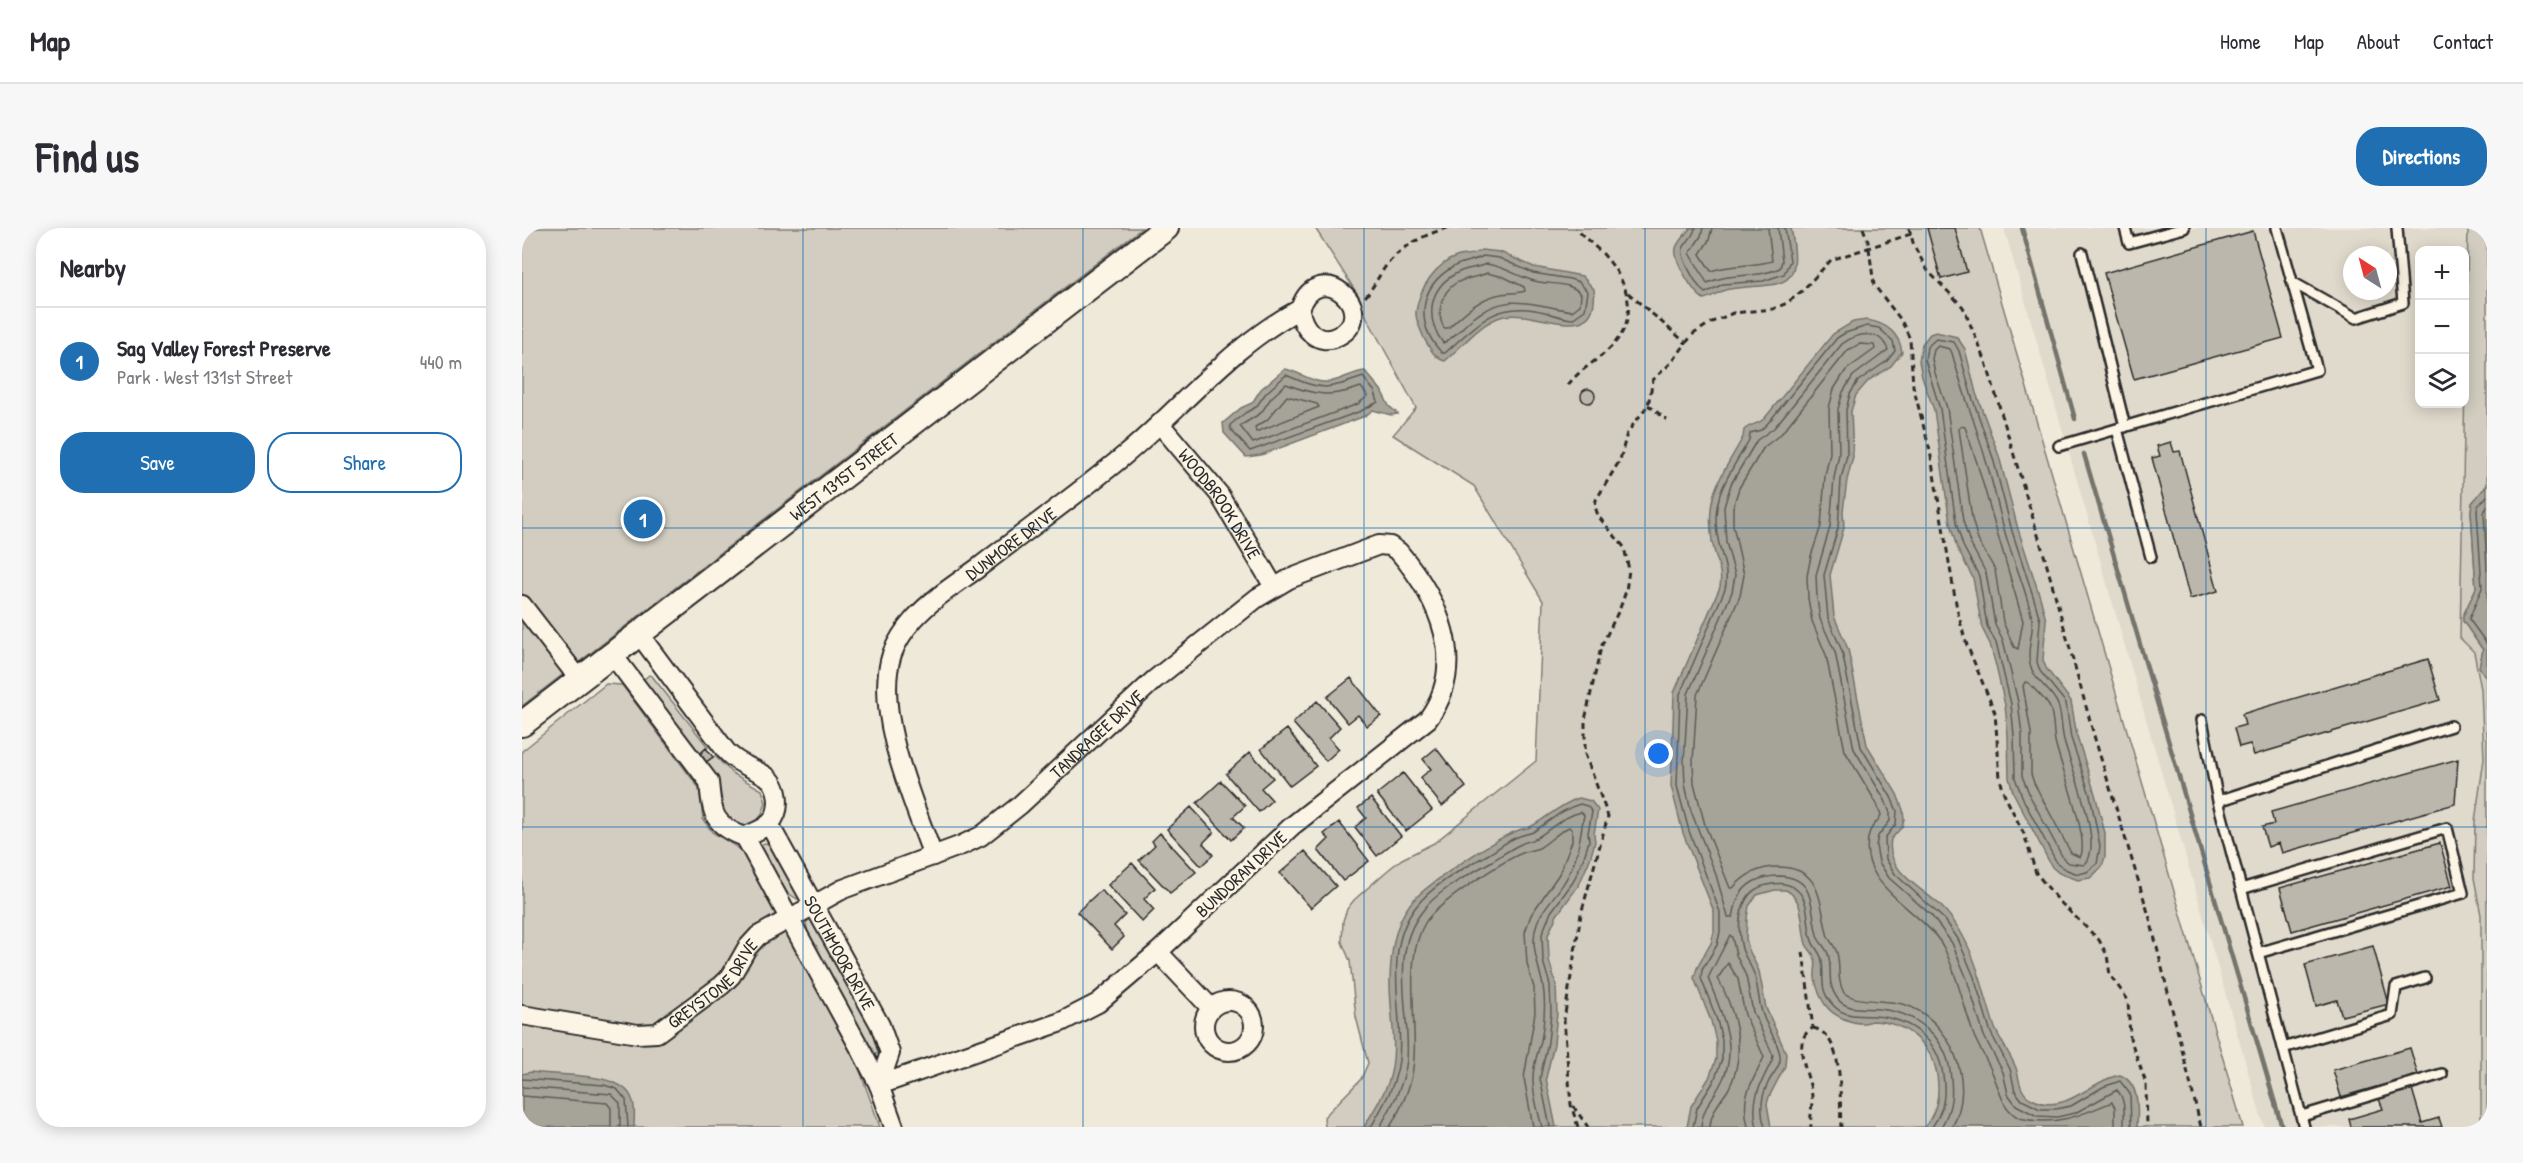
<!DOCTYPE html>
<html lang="en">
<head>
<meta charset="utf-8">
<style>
  :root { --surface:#fff; --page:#f7f7f7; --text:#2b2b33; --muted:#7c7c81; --line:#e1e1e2; --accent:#1f6fb2 }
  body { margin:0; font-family:"Patrick Hand",sans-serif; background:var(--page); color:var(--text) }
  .controls { position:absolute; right:18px; top:18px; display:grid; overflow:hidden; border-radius:12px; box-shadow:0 3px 15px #0003 }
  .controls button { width:54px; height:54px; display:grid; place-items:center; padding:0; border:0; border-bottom:2px solid var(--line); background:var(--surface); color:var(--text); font:30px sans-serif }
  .compass { position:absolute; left:1821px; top:18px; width:54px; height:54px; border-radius:50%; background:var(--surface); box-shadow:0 3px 15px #0003; rotate:324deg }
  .you { position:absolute; left:1137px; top:526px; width:21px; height:21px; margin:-15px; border:4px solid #fff; border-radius:50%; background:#1a73e8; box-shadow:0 0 0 9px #1a73e833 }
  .badge { display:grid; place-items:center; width:39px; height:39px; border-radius:50%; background:var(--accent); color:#fff; font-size:20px; font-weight:700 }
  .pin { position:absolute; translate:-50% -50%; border:3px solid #fff; box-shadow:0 2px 6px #0006 }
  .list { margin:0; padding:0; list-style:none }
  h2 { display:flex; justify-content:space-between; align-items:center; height:78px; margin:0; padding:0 24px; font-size:26px }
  h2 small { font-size:20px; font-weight:400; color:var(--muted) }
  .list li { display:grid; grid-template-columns:39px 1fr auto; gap:18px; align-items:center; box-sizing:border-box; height:108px; padding:0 24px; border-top:2px solid var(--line) }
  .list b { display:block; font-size:22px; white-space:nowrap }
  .list p { margin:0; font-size:20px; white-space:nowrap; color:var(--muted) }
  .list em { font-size:20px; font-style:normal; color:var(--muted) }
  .actions { display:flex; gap:12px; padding:18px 24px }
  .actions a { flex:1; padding:14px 0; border:2px solid var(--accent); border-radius:24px; text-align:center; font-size:21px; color:var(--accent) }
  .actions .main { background:var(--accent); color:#fff }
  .icon { flex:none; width:33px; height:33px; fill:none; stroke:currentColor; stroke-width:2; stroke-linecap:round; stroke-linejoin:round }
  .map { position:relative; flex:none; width:1965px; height:899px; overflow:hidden; border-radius:24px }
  header { display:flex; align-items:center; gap:36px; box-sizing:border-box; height:84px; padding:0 30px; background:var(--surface); border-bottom:2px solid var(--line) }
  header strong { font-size:28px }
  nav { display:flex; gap:33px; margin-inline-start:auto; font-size:21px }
  .intro { display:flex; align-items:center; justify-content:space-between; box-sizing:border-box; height:144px; padding:0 36px }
  h1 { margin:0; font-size:42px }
  .button { padding:15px 27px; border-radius:24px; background:var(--accent); color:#fff; font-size:21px; font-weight:700 }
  main { display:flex; gap:36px; padding:0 36px }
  aside { flex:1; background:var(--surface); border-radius:24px; box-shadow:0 3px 15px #0003 }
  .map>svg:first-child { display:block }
  .built { fill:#e0dacc; fill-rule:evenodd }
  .green { fill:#d2cdc0; stroke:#7e7c76; stroke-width:1.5 }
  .water { fill:#a6a399; stroke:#75736d; stroke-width:1.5 }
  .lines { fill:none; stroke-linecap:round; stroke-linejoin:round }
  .shore { stroke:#5c5b57; stroke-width:1.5 }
  .stream { stroke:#75736d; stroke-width:4.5 }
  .building { fill:#bcb7ac; stroke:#2b2b2b; stroke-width:1.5 }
  .lane-casing { stroke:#2b2b2b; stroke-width:14 }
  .street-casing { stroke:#2b2b2b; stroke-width:22 }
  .secondary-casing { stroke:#2b2b2b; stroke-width:28 }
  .path { stroke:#2b2b2b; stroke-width:3; stroke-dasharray:6 4.5; stroke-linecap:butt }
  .lane { stroke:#fcf5e5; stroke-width:9 }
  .street { stroke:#fcf5e5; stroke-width:18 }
  .secondary { stroke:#fcf5e5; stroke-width:24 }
  .grid { fill:none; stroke:#1f6fb2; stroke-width:1.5; stroke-opacity:0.55 }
  .labels { text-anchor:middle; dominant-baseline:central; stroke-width:5; stroke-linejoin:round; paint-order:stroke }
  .street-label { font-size:18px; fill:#2b2b2b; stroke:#fcf5e5 }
</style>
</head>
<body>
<header>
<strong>Map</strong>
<nav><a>Home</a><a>Map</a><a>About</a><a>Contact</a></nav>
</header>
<div class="intro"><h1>Find us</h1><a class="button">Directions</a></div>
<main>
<aside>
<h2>Nearby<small></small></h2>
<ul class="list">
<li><span class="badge">1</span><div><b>Sag Valley Forest Preserve</b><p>Park · West 131st Street</p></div><em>440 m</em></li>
</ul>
<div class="actions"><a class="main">Save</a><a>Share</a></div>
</aside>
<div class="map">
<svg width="1965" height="899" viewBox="0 0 1965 899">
  <rect width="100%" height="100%" fill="#efe9da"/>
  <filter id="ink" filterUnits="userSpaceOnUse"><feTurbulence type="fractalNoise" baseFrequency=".0167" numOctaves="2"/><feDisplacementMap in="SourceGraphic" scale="12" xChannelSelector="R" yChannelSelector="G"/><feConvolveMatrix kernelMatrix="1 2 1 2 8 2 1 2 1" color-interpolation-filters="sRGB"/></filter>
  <g filter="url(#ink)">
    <path class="built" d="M1482 0H1946L1943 172 1942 22H1898V176H1942L1938 410 1952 424 1959 461 1962 531 1953 593 1952 650 1959 687V899H1742ZM1830 27H1866V63H1830Z"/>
    <path class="green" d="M0 0H620L0 478Z
      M793 0H1458L1721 899H803L802 889 839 851 846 835 834 789 828 733 820 714 821 693 825 681 832 672 866 642 880 631 912 615 1014 533 1021 373 952 258 871 207 894 180 842 84 836 67Z
      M1946 0H1965V257L1950 275 1949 283 1954 360 1941 388V393L1961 422 1958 435 1965 451V899H1959V687L1952 650 1953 593 1962 531 1959 461 1952 424 1938 410Z
      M127 447 130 448 186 519 177 526 123 457 121 452Z
      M84 456 100 457 177 560 181 591 190 604 221 623 337 840 358 899H0V523Z
      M193 528 210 545 240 562 244 575C242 580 240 588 236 592 225 604 207 596 200 584 196 577 198 568 197 560 195 551 189 542 183 535Z
      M242 615 247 616 256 628 278 668 275 671 259 660 237 619Z
      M290 688 347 793 356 826H350L287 710 284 695Z"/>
    <path class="water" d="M1168 0H1269C1282 66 1260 54 1208 61 1198 62 1191 69 1182 71 1172 66 1151 32 1154 20 1156 13 1164 6 1168 0Z
      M959 22 978 24 1012 39 1060 48 1072 61C1078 122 1015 81 982 88 958 94 941 118 923 133 913 131 907 119 902 110 899 103 893 91 894 84 897 61 913 35 937 28 945 26 950 28 959 22Z
      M1345 92C1363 95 1377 104 1380 124L1369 138 1347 152 1334 167 1329 183 1331 229 1325 252 1321 283 1322 300 1308 347 1312 388 1326 421 1345 517 1375 566 1381 582 1382 591 1380 599 1369 611C1363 642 1398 659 1418 677 1427 686 1436 698 1442 710 1457 738 1463 770 1473 800 1479 814 1489 827 1494 840 1498 852 1497 865 1510 871 1543 889 1568 852 1598 847 1618 855 1616 881 1615 899H1403C1415 882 1418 868 1415 847 1410 815 1383 794 1351 793 1348 793 1345 795 1342 795 1330 796 1312 788 1305 779 1299 772 1294 759 1293 750 1292 744 1295 737 1293 731 1292 725 1286 721 1284 716 1278 697 1284 673 1264 662H1253L1235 667 1227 678 1225 690 1224 711 1227 722 1237 743 1244 780 1264 825 1263 838 1247 869 1245 876 1249 899H1165L1169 878 1187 850 1194 831V813L1189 793 1172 750 1175 740 1189 715 1192 704V684L1161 605 1149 558 1152 465 1198 359C1201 342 1193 330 1190 313 1183 264 1199 250 1221 209L1222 202C1228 196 1235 197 1242 191L1311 106 1331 94Z
      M1414 104 1435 109 1443 121 1454 165 1477 228 1496 301 1518 369 1524 392 1521 432 1524 440 1549 473 1555 508 1573 566 1583 605V629L1580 639 1568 650 1556 652 1537 645 1530 639 1491 564 1487 550 1486 508 1483 477 1474 438 1468 416 1460 400 1451 350 1435 320 1428 296 1412 182 1400 149 1397 133 1400 116 1408 106Z
      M763 141C774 143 784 150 795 153 812 158 828 144 843 143L859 162 867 178 876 186 869 187 851 182 843 188 739 227 724 229 702 205 701 195 719 180 730 175 739 161Z
      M1965 257V451L1957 439 1961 422 1941 393V388L1954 360 1949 283 1950 275Z
      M1057 570 1069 573 1076 582 1072 606 1073 614 1068 631 1057 657 1035 687 1026 707 1027 732 1034 756 1035 785 1032 816 1024 850 1034 899H842C850 885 860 870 866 855 878 822 867 784 868 750 869 725 872 697 888 676 902 658 975 609 997 602 1001 600 1002 601 1006 600 1023 592 1036 577 1057 570Z
      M9 844C35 848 101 843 110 871 114 879 112 890 112 899H0V846Z"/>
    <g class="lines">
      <path class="shore" d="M1173 0C1172 9 1164 13 1161 21 1158 29 1176 60 1183 65L1201 56 1241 53 1262 46 1268 33 1263 0
        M1181 0 1179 8 1168 25 1185 55C1209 44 1235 51 1258 40L1260 33 1256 0
        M1190 0 1187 12 1178 26 1189 43C1208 36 1230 39 1250 33L1246 0
        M961 28 977 30 1011 45 1048 51 1057 54 1066 64 1063 82 1050 91C1038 90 1026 84 1013 82 970 75 953 99 923 125H920C893 97 896 59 931 39 940 33 951 34 961 28Z
        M964 36C981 38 993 47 1009 52 1025 58 1047 52 1059 66L1058 77 1050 83C1010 77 986 63 950 91 941 98 931 111 921 115 902 89 907 58 937 44 945 40 955 40 964 36Z
        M965 45 982 49 1002 59 1003 63C995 66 987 64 979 66 957 70 941 86 926 100H922C913 82 921 58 941 52 949 49 957 49 965 45Z
        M1414 111 1432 114 1437 123 1449 166 1471 230 1490 303 1512 371 1518 392 1515 434 1518 443 1544 475 1549 510 1568 567 1578 618 1575 636 1565 644 1556 646 1545 642 1535 635 1502 573 1493 550 1492 508 1489 476 1474 414 1465 398 1457 348 1441 318 1434 295 1418 181 1403 132 1405 119Z
        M1416 118 1428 121 1430 125C1440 162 1454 197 1464 233 1472 258 1477 284 1484 308 1492 335 1505 363 1510 391 1512 406 1504 421 1508 436 1512 454 1530 461 1536 477 1540 487 1539 501 1542 512 1548 537 1584 620 1562 637L1547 635 1541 630 1509 570 1500 548V507L1496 474 1481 412 1473 396 1464 345 1448 315 1441 293 1425 180 1413 145 1410 131 1412 122Z
        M764 147C801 163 803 162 841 149L853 164 856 174 839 183 728 223 709 202 708 197 723 185 734 179 744 165Z
        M764 156C792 167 809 170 839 159L846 168 836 176 731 215 718 198 739 185 749 170Z
        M765 168 795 176 797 179 734 204 733 199 745 192Z
        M1439 198 1443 199 1455 235 1501 393 1496 421 1492 419 1481 394 1473 342 1456 312 1450 291 1437 201Z
        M1965 268 1956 278 1955 283 1960 360 1947 391 1965 416
        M1965 279 1962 284 1965 342
        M1503 454 1507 455C1513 463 1524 471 1528 480 1532 490 1531 502 1533 513 1537 534 1569 613 1558 629L1549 625 1512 555 1509 546V505L1501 458Z
        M0 851 82 857 95 861 104 872 106 899
        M0 859 89 866 98 875V899
        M0 868 85 875 89 880V899
        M849 899C861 878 874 857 877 832 882 782 860 724 893 680 910 657 942 640 967 626 977 620 987 611 998 608 1003 606 1007 606 1011 604 1027 594 1040 581 1058 576L1065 578 1070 584 1066 605 1067 613 1062 629 1051 654 1029 684 1020 706 1021 733 1028 757 1029 785 1026 814 1018 850 1028 899
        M858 899C870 878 882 857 885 832 889 785 867 727 899 685 915 662 948 646 972 632 981 626 990 620 999 616 1005 613 1011 613 1016 609 1030 600 1042 588 1059 584L1062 587C1057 612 1057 630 1043 653 1035 667 1021 679 1015 695 1007 717 1017 737 1021 758 1024 775 1022 796 1019 813 1016 825 1011 837 1011 849 1010 865 1016 883 1020 899
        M868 899C899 847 892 828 891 771 890 746 890 718 903 695 913 677 983 631 1003 624 1008 622 1012 622 1017 620 1027 614 1036 604 1047 599L1050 602V613L1037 646 1009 687 1003 704 1005 736 1012 760 1013 785 1002 850 1011 899
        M1171 899 1175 880 1192 853 1200 831V812L1195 792 1179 750 1180 742 1195 717 1198 704V684L1167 603 1155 558 1158 466 1203 361C1207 344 1201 333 1197 316 1186 271 1206 249 1227 212L1228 205 1239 202 1246 195 1315 110 1323 105 1345 98 1357 100 1371 113 1373 123 1365 133 1336 153 1328 166 1324 182 1325 227 1319 251 1316 300 1302 347 1306 390 1320 423 1339 519 1369 569 1375 583 1374 596 1363 610 1364 631 1373 646 1423 692 1436 711 1452 749 1469 805 1488 841 1493 863 1500 872 1518 881H1534L1549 878 1581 859 1598 853 1608 866 1609 899
        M1179 899C1180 881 1190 872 1198 857 1219 820 1199 785 1186 750L1208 707 1210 709 1214 727 1224 748 1231 784 1251 827 1250 833C1238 856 1228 873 1235 899
        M1188 899C1189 883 1198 874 1206 862 1226 826 1213 783 1196 750L1206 735 1216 751 1223 787 1242 829C1230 857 1218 865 1226 899
        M1243 899C1238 885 1239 869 1246 855 1250 846 1260 838 1258 827 1256 814 1247 802 1242 790 1236 776 1237 760 1232 746 1229 737 1223 730 1220 721 1214 698 1217 662 1245 657 1256 655 1266 654 1275 662 1289 674 1284 697 1290 713 1292 719 1297 723 1299 729 1304 746 1295 759 1310 776 1322 790 1337 787 1352 788 1388 790 1416 811 1421 847 1424 867 1422 882 1410 899
        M1419 899C1431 880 1431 863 1428 842 1422 806 1392 784 1357 781 1343 779 1325 784 1315 770 1304 755 1311 741 1306 726 1304 720 1299 716 1296 710 1287 684 1297 649 1257 648 1249 648 1238 650 1231 654 1217 662 1214 674 1211 689H1206L1194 647 1169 583 1163 556 1162 534 1166 466 1210 364 1213 347 1204 314 1202 279 1209 256 1235 212 1252 200 1320 116C1335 105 1358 100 1366 122L1331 148 1321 164 1316 181 1317 226 1312 250 1308 299 1294 347 1295 370 1298 391 1313 424 1332 521 1363 572 1368 585V593L1356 608 1354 618 1357 634 1367 650 1409 687 1430 715 1445 751 1462 808 1481 844 1486 866 1494 877 1515 888 1535 889 1553 885 1595 862C1604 872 1602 885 1602 899
        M1430 899C1455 856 1429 790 1381 776 1363 771 1335 775 1322 765 1314 749 1319 740 1315 725 1313 717 1306 712 1305 705 1297 672 1299 639 1256 639 1238 639 1223 646 1211 660H1208L1183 597 1172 555 1171 534 1175 467 1218 368 1222 347 1211 297V279L1217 260 1242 219 1259 206 1326 122 1338 116 1352 117 1353 121 1324 142 1312 161 1307 180 1308 225 1303 248 1299 298 1289 328 1285 348 1286 370 1290 393 1304 427 1323 523 1355 576 1359 587C1356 594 1349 598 1347 606 1333 660 1404 682 1423 722 1436 750 1442 779 1452 808 1458 822 1467 835 1472 849 1479 866 1480 880 1497 890 1534 899 1559 887 1590 874L1593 880V899"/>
      <path class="stream" d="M1500 0 1553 191
        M1562 226 1760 899"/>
    </g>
    <path class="building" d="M1405 0H1433L1445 44 1419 51Z
      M1731 3 1761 110 1612 151 1582 45Z
      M1059 168a7 7 0 1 1 14 0a7 7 0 1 1-14 0Z
      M1649 214 1652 224 1658 223 1696 363 1668 371 1630 230 1638 228 1635 218Z
      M1906 431 1918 472 1732 527 1728 516 1717 519 1712 500 1723 497 1720 486Z
      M829 450 859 488 845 498 836 487 826 495 805 469Z
      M795 473 818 499 807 510 817 521 804 533 771 495Z
      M765 501 794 538 768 558 739 521Z
      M184 520 191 529 184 534 178 526Z
      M914 520 944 559 920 578 898 550 909 541 901 531Z
      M728 524 751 550 739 560 750 572 737 584 704 546Z
      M1936 531 1933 576 1760 625 1757 615 1746 619 1740 599 1752 596 1749 584Z
      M881 545 910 582 884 603 855 566Z
      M699 553 723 578 711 589 722 600 709 612 675 575Z
      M849 570 879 608 855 628 833 599 844 590 836 580Z
      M669 579 692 604 681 615 691 627 679 638 645 601Z
      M817 594 847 633 821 653 796 622 807 611 802 606Z
      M638 605 674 644 648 665 617 632 633 617 630 613Z
      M1918 615 1930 658 1770 703 1758 660Z
      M783 623 814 658 789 680 758 645Z
      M610 635 633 660 622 671 632 682 620 694 586 657Z
      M579 662 603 687 592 698 602 709 590 721 555 684Z
      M1851 718 1867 776 1820 788 1815 772 1794 778 1783 737Z
      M1888 820 1896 847 1819 869 1811 842Z
      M1890 861 1900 895 1917 890 1920 899H1829L1827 891 1861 881 1857 871Z"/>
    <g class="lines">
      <defs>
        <path id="lane" d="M1603 0 1607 15 1662 0
          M1560 25 1603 199
          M1770 54 1834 90 1881 75 1875 0
          M1595 201 1629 329
          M1537 218 1795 142 1755 0
          M1680 492 1696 573 1929 498
          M1696 573 1782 899
          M1719 661 1925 600 1941 665 1736 725
          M1761 820 1870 787 1874 759 1903 750
          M1780 888 1920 846"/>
        <g id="street">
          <path id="s1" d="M638 196 697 266 752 359"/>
          <path d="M0 377 58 452"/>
          <path d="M90 426 187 554C190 585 191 598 223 609 230 605 242 601 248 595 260 583 258 557 244 548 230 539 215 536 204 523L117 406"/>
          <path id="s2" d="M247 596 358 797 368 825 357 857"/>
          <path d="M223 609 340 824 357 857 372 899"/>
          <path id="s3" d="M411 628C391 572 351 483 370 426 375 413 383 401 392 391 410 371 434 356 456 340 505 302 556 266 604 226 661 178 711 116 778 81 797 26 860 85 816 108 795 119 780 100 778 81"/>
          <path d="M636 724 689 780"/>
          <circle cx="707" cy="798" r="25"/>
          <path id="s4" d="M0 787 116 806 135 805 200 757 209 748 225 720 236 708 321 661 440 617 459 608 498 577 632 452 735 370 767 351 857 317 868 318 877 324C916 370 947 435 906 491L770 598 636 724 576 775 539 794 357 857"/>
        </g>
        <g id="secondary">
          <path id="s5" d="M0 496 644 0"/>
        </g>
      </defs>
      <use href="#lane" class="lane-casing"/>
      <use href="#street" class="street-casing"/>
      <use href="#secondary" class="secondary-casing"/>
      <path class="path" d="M1341 0 1346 13 1352 57 1379 92 1388 111 1391 158 1408 223 1435 381 1443 412 1473 485 1478 550 1482 566 1502 606 1514 645 1537 673 1577 712 1585 727 1588 747 1606 772 1608 810 1624 855 1625 899
        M1387 0 1392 18 1406 43 1441 79 1464 134 1522 327 1573 511 1628 691 1679 899
        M1106 65 1164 115
        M843 69C853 58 858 44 868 33 882 17 906 5 926 0
        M1046 157C1058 141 1074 134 1088 120 1119 90 1107 55 1081 26 1072 17 1062 10 1054 0
        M1126 177 1145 192
        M1281 724 1291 800C1266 813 1290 850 1290 870 1290 880 1288 889 1289 899
        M1291 800C1324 807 1317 873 1319 899
        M1051 878 1066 899
        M1056 899 1049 877 1042 792 1059 686 1086 588 1063 526V492L1079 419 1098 380 1104 363 1107 342 1102 319 1076 288 1073 278 1074 272 1098 232 1105 205 1126 177 1131 152 1151 133 1170 107 1188 95 1211 85 1251 81 1265 75 1280 63 1309 32 1389 6"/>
      <use href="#lane" class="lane"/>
      <use href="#street" class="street"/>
      <use href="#secondary" class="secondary"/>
    </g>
  </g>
  <path class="grid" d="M281 0V899M561 0V899M842 0V899M1123 0V899M1404 0V899M1684 0V899M0 300H1965M0 599H1965"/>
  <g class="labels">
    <g class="street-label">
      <text stroke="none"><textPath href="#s5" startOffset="406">WEST 131ST STREET</textPath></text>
      <text stroke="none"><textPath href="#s1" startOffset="100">WOODBROOK DRIVE</textPath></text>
      <text stroke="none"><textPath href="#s3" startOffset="374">DUNMORE DRIVE</textPath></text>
      <text stroke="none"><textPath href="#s4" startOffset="678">TANDRAGEE DRIVE</textPath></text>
      <text transform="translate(719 646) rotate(-43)">BUNDORAN DRIVE</text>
      <text stroke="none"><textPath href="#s2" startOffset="147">SOUTHMOOR DRIVE</textPath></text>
      <text stroke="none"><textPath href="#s4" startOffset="212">GREYSTONE DRIVE</textPath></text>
    </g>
  </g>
</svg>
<div class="controls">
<button>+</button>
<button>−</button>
<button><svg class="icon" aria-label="layers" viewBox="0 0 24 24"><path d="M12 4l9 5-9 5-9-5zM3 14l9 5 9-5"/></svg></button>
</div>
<svg class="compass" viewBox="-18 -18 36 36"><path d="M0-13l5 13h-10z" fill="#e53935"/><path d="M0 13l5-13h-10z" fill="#7c7c81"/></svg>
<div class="you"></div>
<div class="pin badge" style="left:121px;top:291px">1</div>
</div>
</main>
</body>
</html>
